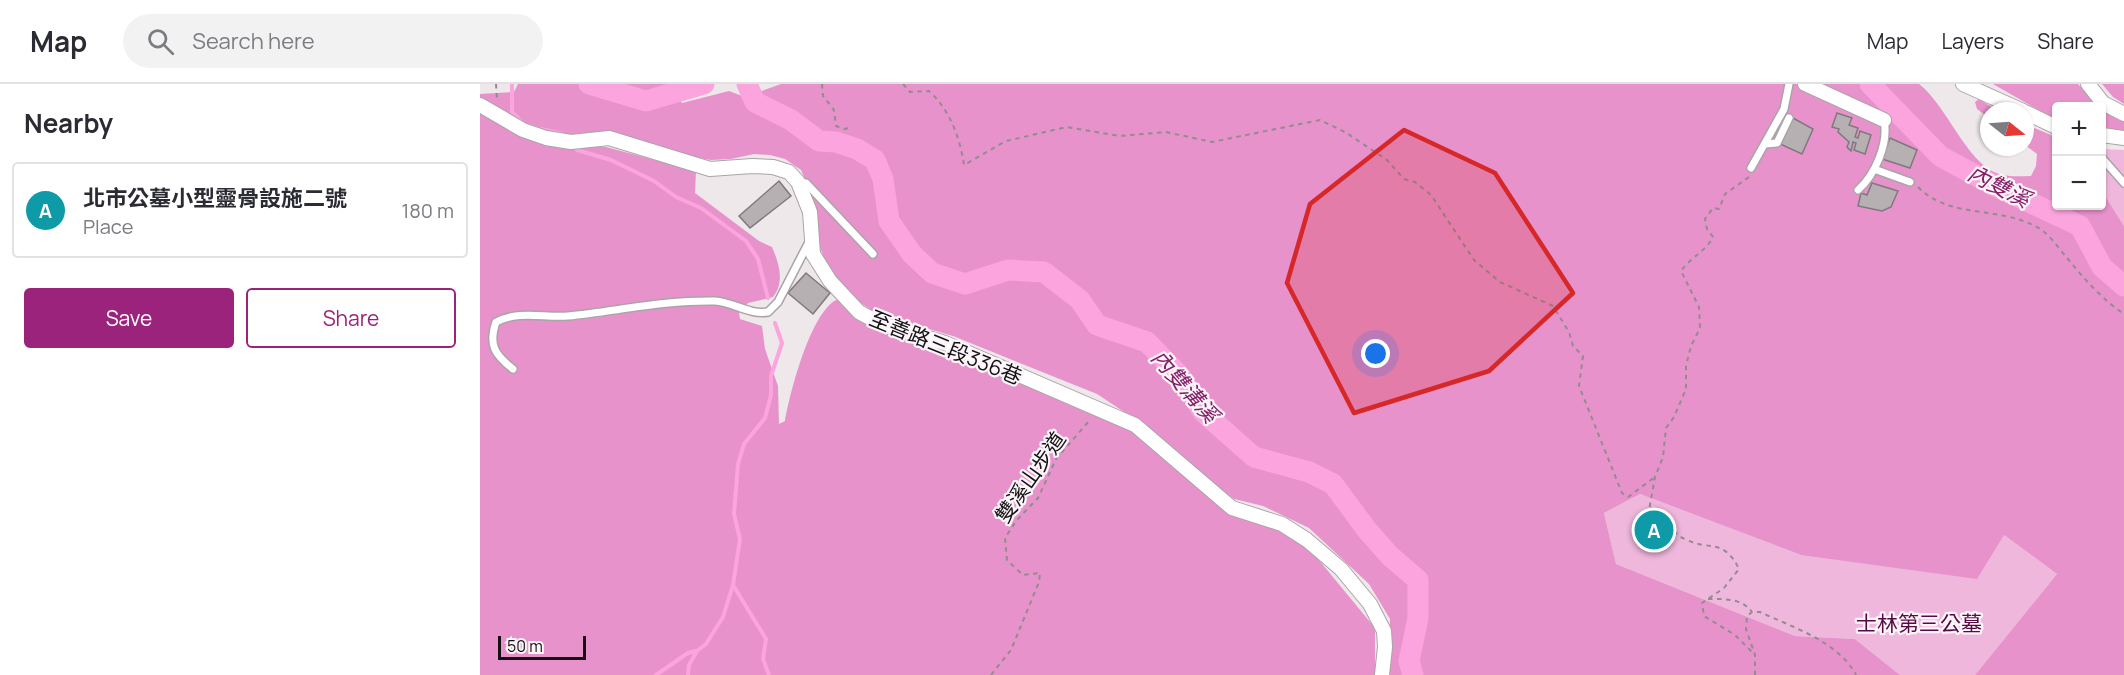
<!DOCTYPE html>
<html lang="en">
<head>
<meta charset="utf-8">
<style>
  :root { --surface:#fff; --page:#f2f2f3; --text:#2b2b33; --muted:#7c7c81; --line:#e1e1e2; --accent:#9b237c }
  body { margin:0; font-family:Manrope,"Noto Sans TC",sans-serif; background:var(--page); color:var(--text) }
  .controls { position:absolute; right:18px; top:18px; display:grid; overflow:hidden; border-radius:6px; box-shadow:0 2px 4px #0004 }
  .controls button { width:54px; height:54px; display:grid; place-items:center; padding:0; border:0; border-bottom:2px solid var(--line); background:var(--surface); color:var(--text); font:30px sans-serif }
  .compass { position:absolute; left:1500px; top:18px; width:54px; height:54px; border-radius:50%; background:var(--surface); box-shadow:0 2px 4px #0004; rotate:107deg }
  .scale { position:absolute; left:18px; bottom:15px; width:88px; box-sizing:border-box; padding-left:6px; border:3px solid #131112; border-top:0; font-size:16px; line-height:21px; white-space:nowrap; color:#131112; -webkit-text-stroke:4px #fbf5f9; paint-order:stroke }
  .you { position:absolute; left:896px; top:270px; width:21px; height:21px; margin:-15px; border:4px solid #fff; border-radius:50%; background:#1a73e8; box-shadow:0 0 0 9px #1a73e833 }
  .badge { display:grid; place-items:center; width:39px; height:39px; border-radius:50%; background:var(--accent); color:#fff; font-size:20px; font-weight:700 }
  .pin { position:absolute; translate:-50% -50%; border:3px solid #fff; box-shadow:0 2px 6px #0006 }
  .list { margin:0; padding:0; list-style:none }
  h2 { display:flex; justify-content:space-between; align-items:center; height:78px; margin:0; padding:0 24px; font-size:26px }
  h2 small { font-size:20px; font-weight:400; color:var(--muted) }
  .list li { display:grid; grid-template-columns:39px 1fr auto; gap:18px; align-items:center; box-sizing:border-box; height:96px; margin:0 12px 12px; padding:0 12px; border:2px solid var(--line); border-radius:6px }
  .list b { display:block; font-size:22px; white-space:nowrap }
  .list p { margin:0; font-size:20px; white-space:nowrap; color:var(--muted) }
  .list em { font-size:20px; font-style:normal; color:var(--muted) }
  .actions { display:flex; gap:12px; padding:18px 24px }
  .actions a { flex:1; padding:14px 0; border:2px solid var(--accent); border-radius:6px; text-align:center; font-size:21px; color:var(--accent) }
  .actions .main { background:var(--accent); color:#fff }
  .icon { flex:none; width:33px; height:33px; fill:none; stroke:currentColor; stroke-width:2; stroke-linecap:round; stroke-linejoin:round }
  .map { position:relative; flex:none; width:1644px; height:591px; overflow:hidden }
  header { display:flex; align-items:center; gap:36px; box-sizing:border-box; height:84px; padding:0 30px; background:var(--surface); border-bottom:2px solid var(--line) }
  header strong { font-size:28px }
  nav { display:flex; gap:33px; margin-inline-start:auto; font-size:21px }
  .search { width:420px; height:54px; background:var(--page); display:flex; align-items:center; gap:15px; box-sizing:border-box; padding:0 21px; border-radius:33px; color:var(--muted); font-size:22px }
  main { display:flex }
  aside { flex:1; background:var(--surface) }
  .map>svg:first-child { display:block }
  .green { fill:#f0b7dc }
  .forest { fill:#e892cb }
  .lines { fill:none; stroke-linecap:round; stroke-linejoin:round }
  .stream { stroke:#fba4dd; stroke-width:4 }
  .river { stroke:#fba4dd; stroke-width:21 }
  .building { fill:#b6b0b3; stroke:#7f797d; stroke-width:1.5 }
  .lane-casing { stroke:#aaa4a8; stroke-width:10 }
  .street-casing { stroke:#aaa4a8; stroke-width:16 }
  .path { stroke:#918c8f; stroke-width:2; stroke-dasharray:4.5 4.5; stroke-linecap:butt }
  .lane { stroke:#fff; stroke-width:7 }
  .street { stroke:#fff; stroke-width:14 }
  .marked { fill:#d62828; fill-opacity:0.2; stroke:#d62828; stroke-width:4.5; stroke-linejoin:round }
  .labels { text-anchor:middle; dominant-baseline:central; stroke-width:4.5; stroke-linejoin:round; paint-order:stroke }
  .street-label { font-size:21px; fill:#131112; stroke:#fbf5f9 }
  .park-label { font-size:21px; fill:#560944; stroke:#fbf5f9 }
  .water-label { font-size:22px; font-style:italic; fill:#832069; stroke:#fbf5f9 }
</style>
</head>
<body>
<header>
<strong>Map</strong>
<div class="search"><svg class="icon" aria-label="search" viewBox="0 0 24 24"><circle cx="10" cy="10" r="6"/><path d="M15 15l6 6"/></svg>Search here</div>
<nav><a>Map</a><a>Layers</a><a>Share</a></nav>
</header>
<main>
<aside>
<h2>Nearby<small></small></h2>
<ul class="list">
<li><span class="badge" style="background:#0f9aa8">A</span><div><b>北市公墓小型靈骨設施二號</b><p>Place</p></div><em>180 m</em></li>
</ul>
<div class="actions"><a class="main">Save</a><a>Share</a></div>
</aside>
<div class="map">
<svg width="1644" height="591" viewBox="0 0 1644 591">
  <rect width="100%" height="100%" fill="#eee8eb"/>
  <path class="green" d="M1622 65 1644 66V142L1622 107Z
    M1160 410 1321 471 1524 451 1577 490 1495 591H1420L1375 555 1315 552 1136 480 1124 429Z"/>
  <path class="forest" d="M38 0H194L190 2 202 19 249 7 265 13 301 0H1439C1468 22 1488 84 1523 91 1532 93 1542 92 1551 92L1556 82 1557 70 1545 61V40L1576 53V122H1622V107L1644 142V591H1495L1577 490 1524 451 1497 495 1321 471 1160 410 1124 429 1136 480 1315 552 1375 555 1420 591H909L910 535 889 500 829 444 783 422 754 415 714 385 661 339 617 310 473 252 397 230 381 219 356 195 345 176 337 156 336 122 321 86 305 75 290 71 274 70 251 75 231 76 79 50 43 38 0 14V10L34 8Z
    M1513 0H1598L1620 22H1576V36Z
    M1622 0H1644V20L1633 13Z
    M1499 15 1518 27H1509V34L1497 25 1495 18Z
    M0 24 90 63H126L216 87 215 109 279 157 292 163C299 179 305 198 293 213L268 219 259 229 260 235 282 242 285 265 298 302 299 340 305 337C310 309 330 230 356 216L362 217 653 347 748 429 799 444 824 458 895 544V591H0Z
    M1622 24 1644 38V49L1622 47Z"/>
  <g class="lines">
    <path class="stream" d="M32 1V28L43 39
      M61 45 83 50
      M97 66 131 76 174 97 196 113 221 124 266 157 278 175 288 214
      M253 501 286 555 283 575 289 591
      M176 591 208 569 216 567
      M208 591 209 581 217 567 226 560 243 533 253 501 260 455 254 430 258 380 264 360 285 334 291 311V292L302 259 295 239"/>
    <path class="river" d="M109 0 166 17 224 0
      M267 0 275 18 311 36 339 57 356 58 377 65 395 76 403 95 409 137 432 170 452 189 485 200 528 186 564 188 600 216 617 241 667 258 701 293 723 328 774 373 829 388 853 400 887 446 910 472 938 496V534L929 577 933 591
      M1390 0 1460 72 1517 103 1600 142 1622 183 1644 202"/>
  </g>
  <path class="building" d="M1357 29 1372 34 1369 41 1378 44 1375 53 1378 54 1380 47 1391 51 1385 70 1374 66 1376 59 1373 58 1371 67 1367 63 1369 58 1358 48 1359 45 1352 43Z
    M1313 34 1333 45 1322 70 1300 60Z
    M1410 54 1437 66 1430 84 1402 75Z
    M299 97 311 112 270 144 259 132Z
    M1392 99 1418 107 1411 123 1402 127 1378 122 1381 109 1387 111Z
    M326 189 350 209 333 230 308 209Z
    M1168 434 1188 445 1181 458 1161 447Z"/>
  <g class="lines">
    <defs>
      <path id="lane" d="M1285 60 1297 59 1309 34
        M1622 74 1644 99
        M1271 84 1304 25 1309 0
        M1394 85 1430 98
        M318 98 326 99 393 170
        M1378 106C1395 91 1409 59 1404 36
        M33 285C15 271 8 261 16 238 39 226 64 234 88 232 137 227 185 216 235 217 253 218 269 231 288 228L298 218 329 158"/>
      <path id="street" d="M1325 0 1404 36
        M1483 0 1543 27
        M1608 0 1623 19 1644 30
        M0 21 43 46 66 54 91 58 129 54 230 85 272 82 293 83 309 88 318 98 330 128 333 170 350 197 379 228 401 240 465 259 655 341 752 424 802 440 827 456 861 485 890 520 904 547 905 563 902 591
        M1545 28 1576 43
        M1622 51 1644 54"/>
    </defs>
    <use href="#lane" class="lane-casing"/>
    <use href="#street" class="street-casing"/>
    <path class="path" d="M16 0 17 15
      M342 0 343 12 354 26 356 42 364 45 369 44
      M423 0 430 8 449 7C470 26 480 54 484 81L526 57 587 43 639 52 686 48 732 58 840 36 865 48 907 76 924 95 935 98 951 111 994 176 1020 198 1073 222 1089 248 1093 262 1103 272 1099 302 1142 409 1148 413 1175 393
      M1269 93 1245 110 1239 125 1233 124 1225 135 1227 145 1233 153C1226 167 1210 174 1201 187L1219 223 1220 244 1211 262 1206 282V305L1194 333 1186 344 1183 373 1175 393 1168 432C1196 435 1188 449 1207 456 1230 467 1244 454 1259 485L1244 504 1222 519 1224 532 1255 551 1275 571
      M1438 103C1471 137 1525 120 1563 147 1572 154 1580 166 1588 175 1604 195 1623 216 1644 230
      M1228 515C1244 515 1262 514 1272 528
      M511 591 531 566 559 498 560 489 543 491 527 476 525 454 536 437 558 414 576 375 610 336
      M1275 591V571L1266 545 1267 532 1272 528H1280C1312 543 1359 558 1376 591"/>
    <use href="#lane" class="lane"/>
    <use href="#street" class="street"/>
  </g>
  <path class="marked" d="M924 46 1015 89 1093 209 1009 287 874 329 807 199 830 120Z"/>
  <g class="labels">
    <g class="street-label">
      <text transform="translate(466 263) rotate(22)">至善路三段336巷</text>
      <text transform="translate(550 393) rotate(-55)">雙溪山步道</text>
    </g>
    <g class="park-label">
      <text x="1439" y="539">士林第三公墓</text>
    </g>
    <g class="water-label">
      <text transform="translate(1519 102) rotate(27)">內雙溪</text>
      <text transform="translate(705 302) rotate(49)">內雙溝溪</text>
    </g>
  </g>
</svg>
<div class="controls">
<button>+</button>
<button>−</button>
</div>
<svg class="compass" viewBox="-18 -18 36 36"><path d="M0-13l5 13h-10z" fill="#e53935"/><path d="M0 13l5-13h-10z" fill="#7c7c81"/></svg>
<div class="scale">50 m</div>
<div class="you"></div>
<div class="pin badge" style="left:1174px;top:446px;background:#0f9aa8">A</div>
</div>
</main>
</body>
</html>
